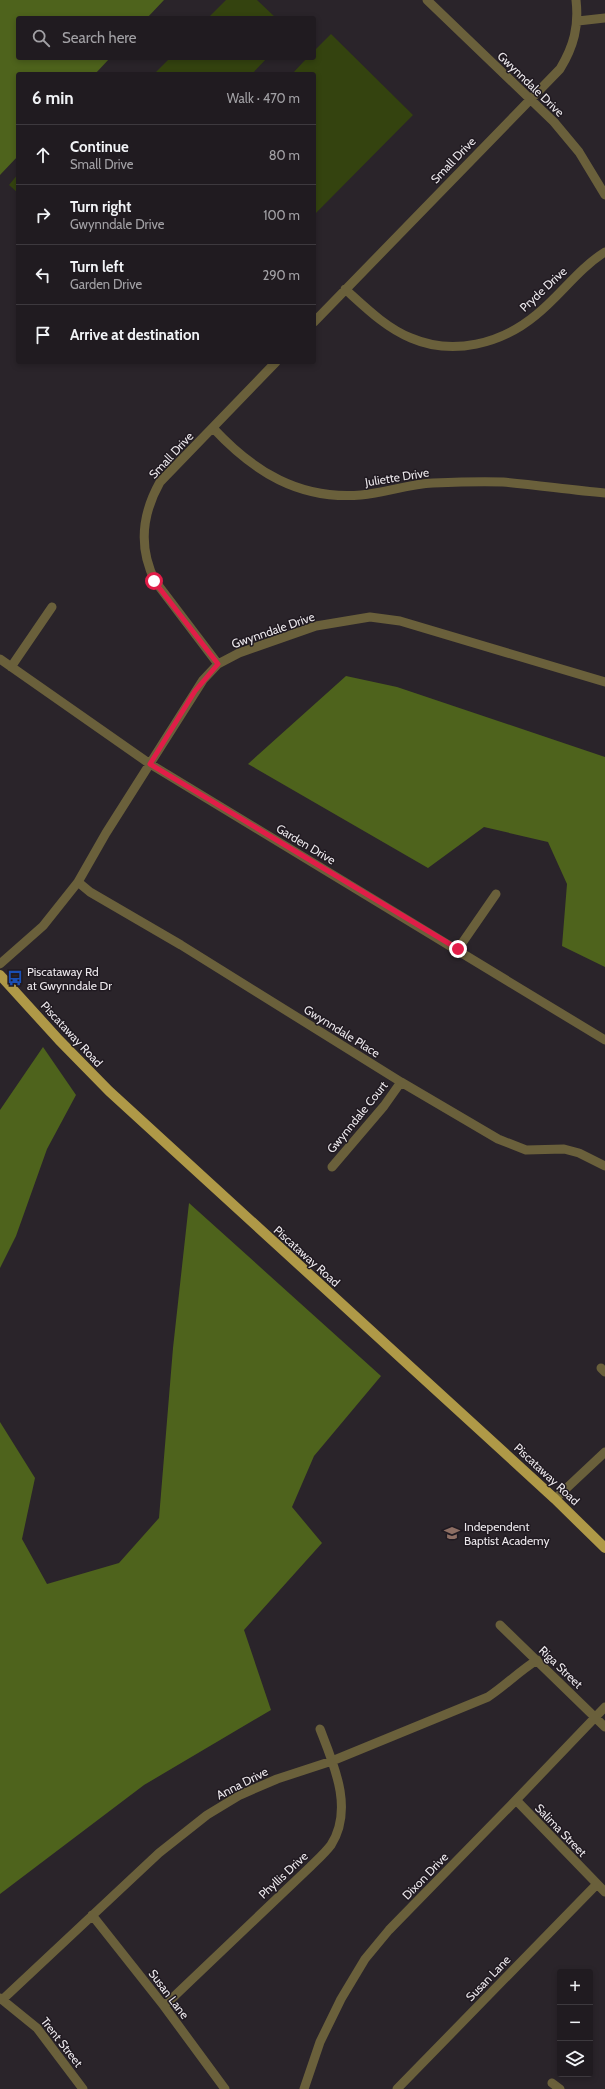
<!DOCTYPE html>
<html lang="en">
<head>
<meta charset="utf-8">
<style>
  :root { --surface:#201b20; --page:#2d282d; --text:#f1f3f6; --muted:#a2a1a5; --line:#3d393e }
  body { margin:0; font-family:Cabin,sans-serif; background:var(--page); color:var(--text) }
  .controls { position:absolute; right:12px; bottom:12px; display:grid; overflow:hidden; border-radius:4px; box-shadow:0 2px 6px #0003 }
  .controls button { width:36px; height:36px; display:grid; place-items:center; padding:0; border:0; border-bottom:1px solid var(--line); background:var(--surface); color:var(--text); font:20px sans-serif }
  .stop { position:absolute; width:12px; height:12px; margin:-9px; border:3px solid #e11d48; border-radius:50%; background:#fff }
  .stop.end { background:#e11d48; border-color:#fff; box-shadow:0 1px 4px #0008 }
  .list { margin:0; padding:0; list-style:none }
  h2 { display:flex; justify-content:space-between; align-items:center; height:52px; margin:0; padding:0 16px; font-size:17px }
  h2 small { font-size:13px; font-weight:400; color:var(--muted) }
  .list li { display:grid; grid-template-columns:26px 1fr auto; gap:12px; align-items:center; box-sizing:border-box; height:60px; padding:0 16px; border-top:1px solid var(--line) }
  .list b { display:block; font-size:15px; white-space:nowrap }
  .list p { margin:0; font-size:13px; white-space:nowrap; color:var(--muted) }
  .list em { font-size:13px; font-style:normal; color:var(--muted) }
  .icon { flex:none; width:22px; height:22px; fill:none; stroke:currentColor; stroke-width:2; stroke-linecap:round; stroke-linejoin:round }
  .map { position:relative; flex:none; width:605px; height:2089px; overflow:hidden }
  .search { position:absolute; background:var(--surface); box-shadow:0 2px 6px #0003; left:16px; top:16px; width:300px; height:44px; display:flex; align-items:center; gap:10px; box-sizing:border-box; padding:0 14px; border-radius:4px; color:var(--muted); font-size:15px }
  .panel { position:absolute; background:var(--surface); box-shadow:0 2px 6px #0003; left:16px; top:72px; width:300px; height:292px; border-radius:4px }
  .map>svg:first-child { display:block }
  .green { fill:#34430f }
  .forest { fill:#4e631c }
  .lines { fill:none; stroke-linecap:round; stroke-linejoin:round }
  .minor { stroke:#6a603b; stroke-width:9 }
  .major { stroke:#af9947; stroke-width:10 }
  .route { stroke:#e11d48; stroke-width:5 }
  .labels { text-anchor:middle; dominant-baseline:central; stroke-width:3; stroke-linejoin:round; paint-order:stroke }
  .street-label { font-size:12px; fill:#ebe7eb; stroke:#201a21 }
  .poi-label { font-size:12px; fill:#ebe7eb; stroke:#201a21; text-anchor:start }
</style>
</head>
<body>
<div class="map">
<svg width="605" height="2089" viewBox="0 0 605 2089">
  <rect width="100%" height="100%" fill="#2a242a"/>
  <path class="green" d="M226 0H257L276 18H208Z
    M331 34 413 115 314 215V74H292L307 58H314V51Z
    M170 58H267L252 74H154Z
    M18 174V193L9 185Z"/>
  <path class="forest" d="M0 0H164L147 18H18V58H110L95 74H18V156L0 175Z
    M346 676 397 687 605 757V967L562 946 567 884 548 842 484 827 428 868 248 764Z
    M43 1047 76 1095 47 1149 16 1236 0 1268V1110Z
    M189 1203 381 1376 314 1456 292 1507 322 1543 244 1630 271 1710 144 1785 0 1894V1422L35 1478 22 1539 47 1584 119 1563 159 1518 173 1348Z"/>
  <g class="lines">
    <path class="minor" d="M427 0 554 122 579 152 605 195
      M578 21 605 18
      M345 289C365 307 386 328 411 338 453 356 501 344 536 315 560 296 578 269 605 252
      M314 322 560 69C574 46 579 26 576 0
      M213 428C254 472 299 500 361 495 385 493 409 484 433 483 456 482 480 481 503 482 537 485 571 490 605 493
      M0 659 150 764 605 1040
      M218 664 155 581C138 547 142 514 160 482L276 362
      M11 667 52 607
      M78 882 90 892 181 945 401 1082 498 1139 526 1150 564 1149 579 1153 605 1166
      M458 949 496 894
      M0 964 43 926 78 882 106 833 203 680 218 664 239 653 316 626 370 617 400 621 605 682
      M332 1167 384 1106 401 1082
      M601 1368 605 1372
      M555 1499 605 1452
      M500 1625 605 1727
      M516 1800 605 1892
      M92 1915 164 2006 225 2089
      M0 1998 37 2028 83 2089
      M2 2000 159 1853 207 1815 240 1795 277 1779 332 1761 488 1697C505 1686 518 1672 537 1660
      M164 2006 310 1867C317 1860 325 1853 331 1845 354 1809 334 1765 320 1729
      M552 2083 560 2089
      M304 2089 320 2042 341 1999 365 1959 389 1930 516 1800 605 1707
      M397 2089 597 1884"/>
    <path class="major" d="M0 975 59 1040 109 1091 555 1499 605 1548"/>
  </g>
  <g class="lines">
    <path class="route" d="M154 581 218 664 195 691 150 764 458 949"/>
  </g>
  <defs>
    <symbol id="bus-bare" viewBox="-9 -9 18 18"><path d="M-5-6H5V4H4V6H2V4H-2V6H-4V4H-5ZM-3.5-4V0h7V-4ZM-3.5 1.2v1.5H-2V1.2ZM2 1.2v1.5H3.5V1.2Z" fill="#1a4fb4" stroke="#201a21" stroke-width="2.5" paint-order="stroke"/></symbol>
    <symbol id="school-bare" viewBox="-9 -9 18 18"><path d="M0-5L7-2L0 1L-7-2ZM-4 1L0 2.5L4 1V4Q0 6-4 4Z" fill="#8d6e63" stroke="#201a21" stroke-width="2.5" paint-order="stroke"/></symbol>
  </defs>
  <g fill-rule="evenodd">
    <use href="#bus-bare" x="4" y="967" width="22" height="22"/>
    <use href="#school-bare" x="441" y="1522" width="22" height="22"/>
  </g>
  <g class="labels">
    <g class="street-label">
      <text transform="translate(531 84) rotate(44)">Gwynndale Drive</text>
      <text transform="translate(453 160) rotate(-46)">Small Drive</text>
      <text transform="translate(543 289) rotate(-43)">Pryde Drive</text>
      <text transform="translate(171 455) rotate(-47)">Small Drive</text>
      <text transform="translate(397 477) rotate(-9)">Juliette Drive</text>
      <text transform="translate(273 630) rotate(-19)">Gwynndale Drive</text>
      <text transform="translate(306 844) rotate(31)">Garden Drive</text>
      <text transform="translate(342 1031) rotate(32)">Gwynndale Place</text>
      <text transform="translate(72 1034) rotate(47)">Piscataway Road</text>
      <text transform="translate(357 1117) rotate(-51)">Gwynndale Court</text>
      <text transform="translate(307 1256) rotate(42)">Piscataway Road</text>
      <text transform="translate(547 1474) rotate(43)">Piscataway Road</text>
      <text transform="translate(561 1667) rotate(44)">Riga Street</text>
      <text transform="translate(242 1783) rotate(-27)">Anna Drive</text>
      <text transform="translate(561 1830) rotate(46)">Salima Street</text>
      <text transform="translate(283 1875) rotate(-43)">Phyllis Drive</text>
      <text transform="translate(425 1876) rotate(-46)">Dixon Drive</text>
      <text transform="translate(488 1978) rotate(-46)">Susan Lane</text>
      <text transform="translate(169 1994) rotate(53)">Susan Lane</text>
      <text transform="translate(62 2042) rotate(52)">Trent Street</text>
    </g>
    <g class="poi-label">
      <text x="27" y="971">Piscataway Rd<tspan x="27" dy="14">at Gwynndale Dr</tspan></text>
      <text x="464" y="1526">Independent<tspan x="464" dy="14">Baptist Academy</tspan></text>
    </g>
  </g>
</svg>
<div class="controls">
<button>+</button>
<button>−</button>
<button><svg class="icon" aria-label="layers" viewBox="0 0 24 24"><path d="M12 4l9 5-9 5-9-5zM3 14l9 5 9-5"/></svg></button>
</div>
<div class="stop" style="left:154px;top:581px"></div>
<div class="stop end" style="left:458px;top:949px"></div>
<div class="search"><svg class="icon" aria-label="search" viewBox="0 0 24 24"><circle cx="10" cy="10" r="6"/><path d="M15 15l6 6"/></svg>Search here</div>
<section class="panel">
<h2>6 min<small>Walk · 470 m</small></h2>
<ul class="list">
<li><svg class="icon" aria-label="ahead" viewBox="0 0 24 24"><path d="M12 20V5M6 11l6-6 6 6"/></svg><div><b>Continue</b><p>Small Drive</p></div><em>80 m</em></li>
<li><svg class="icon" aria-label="right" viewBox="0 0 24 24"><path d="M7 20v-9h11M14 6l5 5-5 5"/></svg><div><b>Turn right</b><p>Gwynndale Drive</p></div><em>100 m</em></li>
<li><svg class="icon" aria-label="left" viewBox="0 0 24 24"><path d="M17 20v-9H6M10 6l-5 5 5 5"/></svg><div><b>Turn left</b><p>Garden Drive</p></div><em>290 m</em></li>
<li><svg class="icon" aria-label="arrive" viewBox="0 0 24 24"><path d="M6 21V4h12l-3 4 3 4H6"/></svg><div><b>Arrive at destination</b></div></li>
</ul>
</section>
</div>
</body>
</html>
